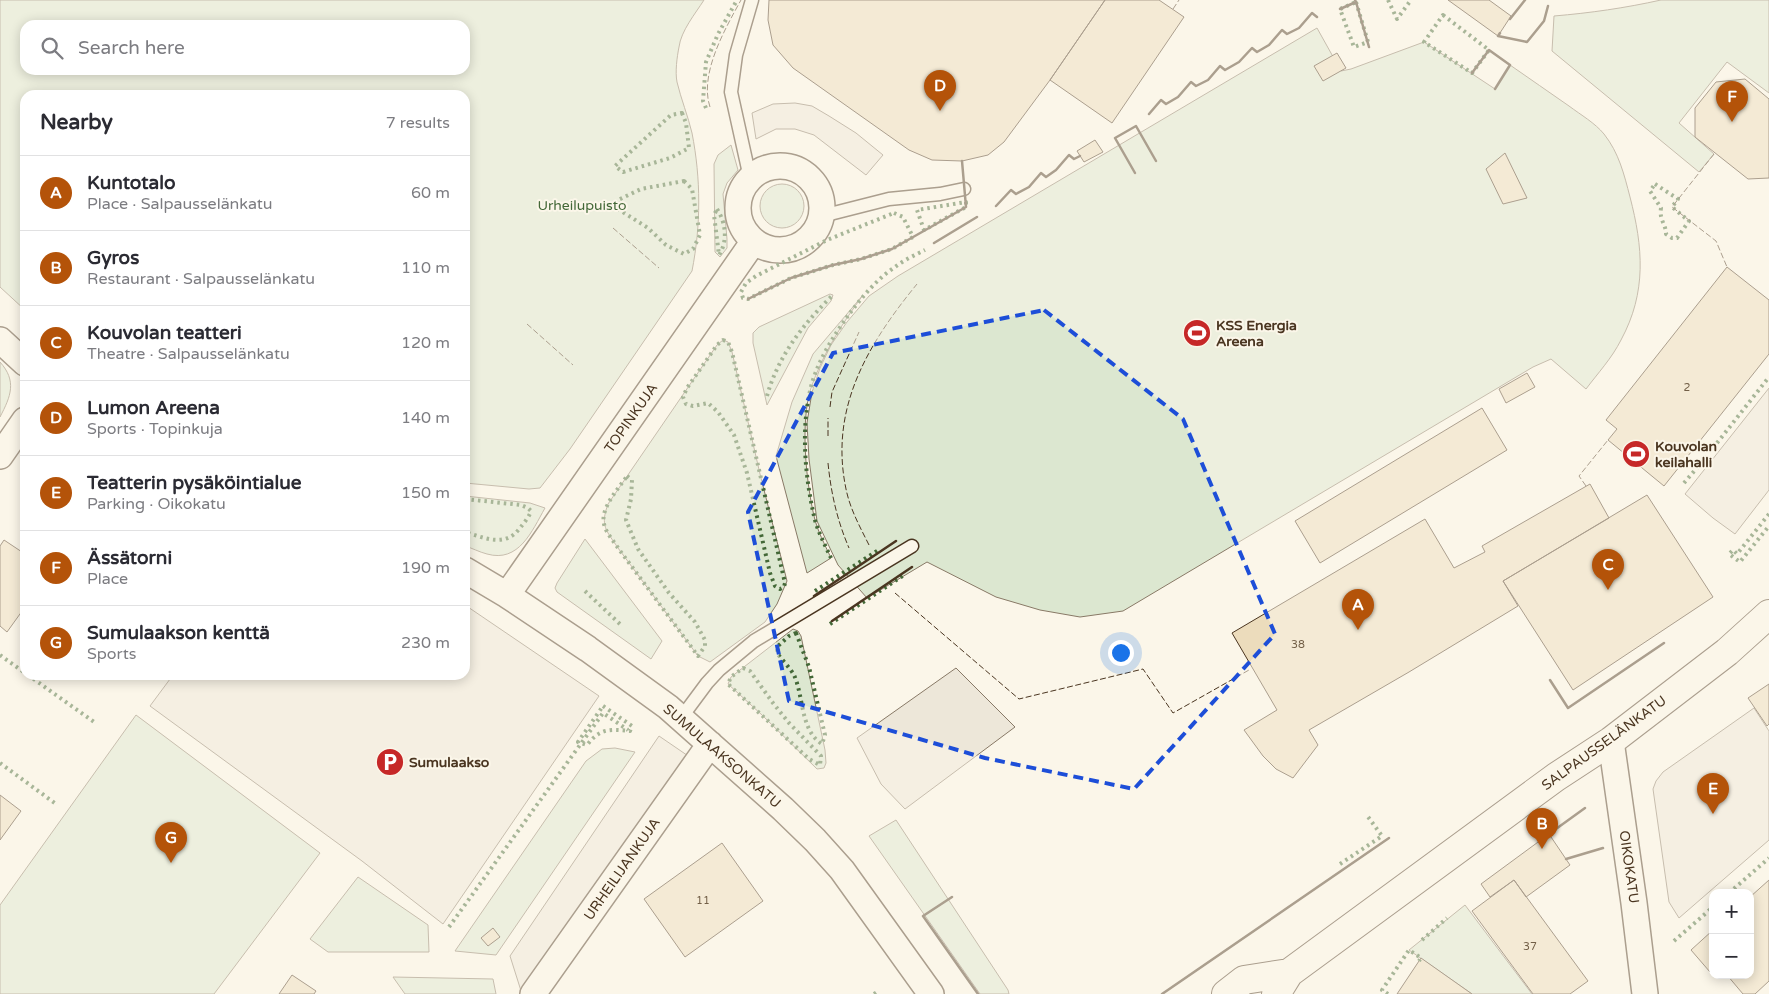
<!DOCTYPE html>
<html lang="en">
<head>
<meta charset="utf-8">
<style>
  :root { --surface:#fff; --page:#f7f7f7; --text:#2b2b33; --muted:#7c7c81; --line:#e1e1e2; --accent:#b45309 }
  body { margin:0; font-family:"Varela Round",sans-serif; background:var(--page); color:var(--text) }
  .controls { position:absolute; right:15px; bottom:15px; display:grid; overflow:hidden; border-radius:10px; box-shadow:0 2px 12px #0003 }
  .controls button { width:45px; height:45px; display:grid; place-items:center; padding:0; border:0; border-bottom:1px solid var(--line); background:var(--surface); color:var(--text); font:25px sans-serif }
  .you { position:absolute; left:1120px; top:652px; width:18px; height:18px; margin:-12px; border:4px solid #fff; border-radius:50%; background:#1a73e8; box-shadow:0 0 0 8px #1a73e833 }
  .badge { display:grid; place-items:center; width:32px; height:32px; border-radius:50%; background:var(--accent); color:#fff; font-size:16px; font-weight:700 }
  .pin { position:absolute; translate:-50% -41px; filter:drop-shadow(0 1px 2px #0008) }
  .pin::after { content:''; position:absolute; top:26px; width:18px; height:15px; background:inherit; clip-path:polygon(0 0,100% 0,50% 100%) }
  .list { margin:0; padding:0; list-style:none }
  h2 { display:flex; justify-content:space-between; align-items:center; height:65px; margin:0; padding:0 20px; font-size:21px }
  h2 small { font-size:16px; font-weight:400; color:var(--muted) }
  .list li { display:grid; grid-template-columns:32px 1fr auto; gap:15px; align-items:center; box-sizing:border-box; height:75px; padding:0 20px; border-top:1px solid var(--line) }
  .list b { display:block; font-size:19px; white-space:nowrap }
  .list p { margin:0; font-size:16px; white-space:nowrap; color:var(--muted) }
  .list em { font-size:16px; font-style:normal; color:var(--muted) }
  .icon { flex:none; width:28px; height:28px; fill:none; stroke:currentColor; stroke-width:2; stroke-linecap:round; stroke-linejoin:round }
  .map { position:relative; flex:none; width:1769px; height:994px; overflow:hidden }
  .search { position:absolute; background:var(--surface); box-shadow:0 2px 12px #0003; left:20px; top:20px; width:450px; height:55px; display:flex; align-items:center; gap:12px; box-sizing:border-box; padding:0 18px; border-radius:15px; color:var(--muted); font-size:19px }
  .panel { position:absolute; background:var(--surface); box-shadow:0 2px 12px #0003; left:20px; top:90px; width:450px; height:590px; border-radius:15px }
  .map>svg:first-child { display:block }
  .green { fill:#dce7d0; stroke:#887966; fill-rule:evenodd }
  .parking { fill:#ede7d9; stroke:#887966 }
  .building { fill:#ecdcbc; stroke:#4a3520 }
  .lines { fill:none; stroke-linecap:round; stroke-linejoin:round }
  .service-casing { stroke:#4a3520; stroke-width:15 }
  .minor-casing { stroke:#4a3520; stroke-width:28 }
  .secondary-casing { stroke:#4a3520; stroke-width:30 }
  .service { stroke:#fbf6e9; stroke-width:12 }
  .minor { stroke:#fbf6e9; stroke-width:25 }
  .secondary { stroke:#fbf6e9; stroke-width:28 }
  .hedge { stroke:#436837; stroke-width:4; stroke-dasharray:2.5 4; stroke-linecap:butt }
  .fence { stroke:#4a3520; stroke-width:1; stroke-dasharray:6 2.5; stroke-linecap:butt }
  .wall { stroke:#4a3520; stroke-width:2.5 }
  .marked { fill:none; stroke:#1d4ed8; stroke-width:4; stroke-dasharray:10 6; stroke-linejoin:round }
  .labels { text-anchor:middle; dominant-baseline:central; stroke-width:4; stroke-linejoin:round; paint-order:stroke }
  .number-label { font-size:11px; fill:#725f47 }
  .park-label { font-size:14px; fill:#436837; stroke:#fbf6e9 }
  .poi-label { font-size:14px; font-weight:bold; fill:#4a3520; stroke:#fbf6e9; text-anchor:start }
  .street-label { font-size:14px; fill:#4a3520; stroke:#fbf6e9 }
</style>
</head>
<body>
<div class="map">
<svg width="1769" height="994" viewBox="0 0 1769 994">
  <rect width="100%" height="100%" fill="#fbf6e9"/>
  <path class="green" d="M0 0H704C695 14 681 31 679 47 677 57 675 72 677 82 681 99 688 116 692 133 701 179 701 225 692 271L570 449 540 488 529 489 465 483V95H25V310L0 287ZM25 25H465V70H25Z
    M1661 0H1769V93L1727 62 1679 123 1714 154 1699 172 1552 51 1554 16C1590 13 1625 8 1661 0Z
    M1317 28 1341 71 1351 69 1424 42 1495 89 1510 65C1530 79 1549 92 1569 106 1581 115 1595 123 1604 134 1619 153 1624 174 1630 197 1643 247 1647 292 1621 340 1612 358 1598 373 1586 389L1551 359 1533 367 1123 611 1080 617 1040 610 996 597 927 562 867 598 838 565 817 521 809 459 807 423 812 392 820 368 831 345 847 322 869 296 898 276Z
    M731 145 738 170 727 183 723 194 727 239V248L720 257 715 252 714 164 718 155Z
    M760 206a22 22 0 1 1 44 0a22 22 0 1 1-44 0Z
    M830 294 833 295 831 301 808 328 767 405 753 343V333L759 327Z
    M863 295C842 324 823 353 811 388 800 422 806 481 814 516 817 530 825 545 831 558L807 573 776 456 792 402 813 354Z
    M723 340 728 342 732 352 760 474 787 581 777 604 765 622 710 662 698 656 618 548C606 530 600 526 608 504L717 345Z
    M0 362C17 381 11 396 0 417Z
    M465 496 530 503 545 508C532 531 519 563 487 554 479 552 472 548 465 546Z
    M585 539 662 641 651 659 557 592 555 588 557 583Z
    M793 629 798 631 801 636 825 750 826 763 824 768 817 769 762 715 728 684 731 677Z
    M136 715 320 853 214 994H0V905Z
    M615 748 635 752 496 955 455 951 586 761 602 749Z
    M896 820 1008 990 1009 994H980L869 836Z
    M358 877 428 925 429 952H328L310 939Z
    M1465 905 1532 994H1472L1409 950Z
    M393 977 493 979 496 994H405Z"/>
  <path class="parking" d="M795 103 812 106 829 116 856 133 883 155 866 175 814 135 795 129H776L756 139 752 113 773 104Z
    M1769 388V490L1735 534 1713 518 1685 494Z
    M465 605 599 696 443 924 362 861 150 706 173 675H465Z
    M956 668 1015 727 905 809 881 784 857 738Z
    M1754 708 1769 731V840L1679 918 1669 902 1653 789 1656 781 1663 772Z
    M659 736 697 762 522 994 510 956Z"/>
  <path class="building" d="M769 0H1105L1050 80 1004 142 988 155 962 161 932 160 909 150 793 68 773 45 768 20Z
    M1105 0H1159L1184 17 1112 123 1050 80Z
    M1448 0H1489L1511 16 1498 36Z
    M1337 53 1346 68 1323 81 1314 66Z
    M1745 79 1769 99V178L1748 179 1695 137V108L1716 82Z
    M1095 140 1103 152 1084 162 1077 151Z
    M1505 153 1527 198 1503 204 1486 169Z
    M1727 267 1769 300V354L1664 486 1608 440 1617 429 1606 420Z
    M1527 373 1535 387 1506 403 1499 389Z
    M1482 408 1507 450 1320 563 1295 521Z
    M1590 484 1609 518 1503 581 1518 606 1409 672 1309 730 1318 745 1293 778 1276 769 1263 756 1244 730 1277 710 1232 633 1425 519 1454 568 1485 552 1482 546Z
    M1647 495 1713 597 1573 690 1503 581Z
    M4 540 25 554V607L7 632 0 626V546Z
    M1769 684V724L1767 726 1748 698Z
    M0 795 21 811 0 840Z
    M1549 834 1570 865 1526 897 1514 880 1490 897 1481 884Z
    M722 843 763 901 685 957 644 899Z
    M1514 880 1588 981 1570 994H1533L1472 911Z
    M1769 880V981L1755 994H1743L1727 975H1750V897Z
    M493 928 500 937 488 946 481 938Z
    M1713 930V970L1710 972 1691 950Z
    M1421 958 1472 994H1397Z
    M292 975 316 991 314 994H279Z"/>
  <g class="lines">
    <defs>
      <path id="service" d="M750 178 731 92 736 55 752 0
        M822 216 889 199 940 194 964 189
        M681 718 707 683 719 670 754 641 912 546"/>
      <path id="minor" d="M738 208a42 42 0 1 1 84 0a42 42 0 1 1-84 0Z
        M0 340 25 363
        M0 456 25 420
        M465 570 507 595 588 649 668 707 783 809 815 840 842 870 931 994
        M507 595 754 241
        M1611 741 1634 903 1645 994
        M533 994 710 744"/>
      <path id="secondary" d="M1226 994 1244 980 1289 973
        M1276 994 1289 973 1556 777 1611 741 1727 652 1769 614"/>
    </defs>
    <use href="#service" class="service-casing"/>
    <use href="#minor" class="minor-casing"/>
    <use href="#secondary" class="secondary-casing"/>
    <use href="#service" class="service"/>
    <use href="#minor" class="minor"/>
    <use href="#secondary" class="secondary"/>
    <path class="hedge" d="M1388 0 1397 19 1411 0
      M1356 2 1368 42 1354 47 1340 9Z
      M1443 15 1489 50 1472 73 1424 42Z
      M706 108 703 101 706 62 718 34 737 0
      M682 113 686 123 689 148 670 158 623 172 615 166 671 115Z
      M684 181 692 189 700 235 693 249 684 254 666 245 648 228 618 209V200L641 189Z
      M1655 184 1678 199 1672 207 1689 221 1677 238H1672L1666 234C1666 224 1659 220 1661 208L1650 191Z
      M966 202V207L924 230 917 210Z
      M717 209C726 223 728 241 719 255L714 215Z
      M894 213 903 217 913 237 892 249 861 259 833 265 791 278 748 299 743 298 741 292 746 283 756 276 827 240Z
      M723 340 728 342 732 352 785 583 784 587 780 589 775 586 770 573 747 473 734 435 718 412 708 403 693 406 686 404 683 397 687 388 717 345Z
      M767 396C778 356 804 323 833 295
      M1717 443 1769 377
      M627 476 632 480 631 499 626 520 638 549 669 593 695 622 705 640V646L698 656 618 548C613 540 606 533 604 524 600 508 619 488 627 476Z
      M1684 483 1707 456
      M465 499 521 505 528 508 531 511C529 517 524 523 520 528 505 548 485 538 465 532
      M1769 514 1737 554 1733 550 1729 554 1740 562 1769 526
      M831 558C825 545 817 530 814 516 805 476 801 430 810 391 816 363 834 335 850 313 863 296 877 279 895 267 904 260 915 255 925 250
      M585 591 621 625
      M815 591 880 549
      M830 624 904 575
      M796 633 809 667 825 735 822 744C800 730 804 697 794 675 790 668 782 660 777 653L778 646 789 636Z
      M0 655 25 673
      M743 668 750 671 773 703 789 723 821 756 820 765 809 759 728 684 731 677Z
      M28 675 94 722
      M603 706 632 726 630 731C610 729 600 728 587 745L578 742Z
      M0 763 56 804
      M1340 864 1382 836 1366 814
      M1729 893 1769 858
      M449 927 603 713 628 730
      M1422 940 1447 918
      M1674 941 1713 907
      M874 994 877 992
      M1388 994 1382 990 1409 950 1421 958 1419 961"/>
    <path class="fence" d="M1173 9 1179 0
      M710 107C699 74 725 29 741 0
      M1714 154 1672 207 1716 241 1727 267
      M613 228 659 268
      M527 324 573 365
      M830 407 832 392 859 332
      M828 436V418
      M828 463C831 493 837 520 849 548
      M1586 486 1579 476 1608 440
      M869 545C860 527 850 509 846 489 829 408 868 344 917 284
      M895 593 1019 699 1143 669 1173 713 1249 670"/>
    <path class="wall" d="M1356 2 1369 47
      M1340 9 1356 2 1355 0
      M1510 19 1525 0
      M1500 33 1498 36 1527 42 1544 21 1548 6
      M1472 73 1489 50 1510 65 1495 89
      M1149 114 1161 100 1166 104 1178 97 1191 82 1196 86 1208 80 1220 66 1225 70 1239 62 1252 48 1257 52 1269 45 1282 30 1287 34 1299 28 1312 13 1317 17
      M1135 173 1115 138 1136 126 1156 161
      M996 206 1011 190 1016 194 1029 187 1041 173 1046 177 1056 170 1069 155 1074 159 1080 156
      M934 243 977 217
      M748 299 791 278 833 265 861 259 892 249 966 207 962 161
      M814 596 896 541
      M832 621 912 567
      M1550 680 1568 708 1664 643
      M1549 834 1585 808
      M1566 859 1603 848
      M952 897 923 916 978 994
      M1162 994 1389 838"/>
  </g>
  <path d="M0 0H1769V994H0ZM1044 310 1183 419 1275 634 1134 789 985 758 789 701 748 512 833 353Z" fill="#fbf6e9" fill-opacity=".55" fill-rule="evenodd"/>
  <path class="marked" d="M1044 310 1183 419 1275 634 1134 789 985 758 789 701 748 512 833 353Z"/>
  <defs>
    <symbol id="stadium-disc" viewBox="-11 -11 22 22"><circle r="9.5" fill="#c62828" stroke="#fbf6e9"/><path d="M0-5a6.5 5 0 1 0 0 10a6.5 5 0 1 0 0-10ZM-3.5-1.8h7v3.6h-7Z" fill="#fff"/></symbol>
    <symbol id="parking-disc" viewBox="-11 -11 22 22"><circle r="9.5" fill="#c62828" stroke="#fbf6e9"/><path d="M-3.5-5.5H1a3.5 3.5 0 0 1 0 7H-1V5.5H-3.5ZM-1-3.4V-.6H.8a1.4 1.4 0 0 0 0-2.8Z" fill="#fff"/></symbol>
  </defs>
  <g fill-rule="evenodd">
    <use href="#stadium-disc" x="1181" y="317" width="32" height="32"/>
    <use href="#stadium-disc" x="1620" y="438" width="32" height="32"/>
    <use href="#parking-disc" x="374" y="746" width="32" height="32"/>
  </g>
  <g class="labels">
    <g class="number-label">
      <text x="1687" y="387">2</text>
      <text x="1298" y="644">38</text>
      <text x="703" y="900">11</text>
      <text x="1530" y="946">37</text>
    </g>
    <g class="park-label">
      <text x="582" y="205">Urheilupuisto</text>
    </g>
    <g class="poi-label">
      <text x="1216" y="325">KSS Energia<tspan x="1216" dy="16">Areena</tspan></text>
      <text x="1655" y="446">Kouvolan<tspan x="1655" dy="16">keilahalli</tspan></text>
      <text x="409" y="762">Sumulaakso</text>
    </g>
    <g class="street-label">
      <text transform="translate(631 418) rotate(-55)">TOPINKUJA</text>
      <text transform="translate(1604 743) rotate(-36)">SALPAUSSELÄNKATU</text>
      <text transform="translate(722 756) rotate(41)">SUMULAAKSONKATU</text>
      <text transform="translate(1629 867) rotate(82)">OIKOKATU</text>
      <text transform="translate(622 869) rotate(-55)">URHEILIJANKUJA</text>
    </g>
  </g>
</svg>
<div class="controls">
<button>+</button>
<button>−</button>
</div>
<div class="you"></div>
<div class="pin badge" style="left:1358px;top:630px">A</div>
<div class="pin badge" style="left:1542px;top:849px">B</div>
<div class="pin badge" style="left:1608px;top:590px">C</div>
<div class="pin badge" style="left:940px;top:111px">D</div>
<div class="pin badge" style="left:1713px;top:814px">E</div>
<div class="pin badge" style="left:1732px;top:122px">F</div>
<div class="pin badge" style="left:171px;top:863px">G</div>
<div class="search"><svg class="icon" aria-label="search" viewBox="0 0 24 24"><circle cx="10" cy="10" r="6"/><path d="M15 15l6 6"/></svg>Search here</div>
<section class="panel">
<h2>Nearby<small>7 results</small></h2>
<ul class="list">
<li><span class="badge">A</span><div><b>Kuntotalo</b><p>Place · Salpausselänkatu</p></div><em>60 m</em></li>
<li><span class="badge">B</span><div><b>Gyros</b><p>Restaurant · Salpausselänkatu</p></div><em>110 m</em></li>
<li><span class="badge">C</span><div><b>Kouvolan teatteri</b><p>Theatre · Salpausselänkatu</p></div><em>120 m</em></li>
<li><span class="badge">D</span><div><b>Lumon Areena</b><p>Sports · Topinkuja</p></div><em>140 m</em></li>
<li><span class="badge">E</span><div><b>Teatterin pysäköintialue</b><p>Parking · Oikokatu</p></div><em>150 m</em></li>
<li><span class="badge">F</span><div><b>Ässätorni</b><p>Place</p></div><em>190 m</em></li>
<li><span class="badge">G</span><div><b>Sumulaakson kenttä</b><p>Sports</p></div><em>230 m</em></li>
</ul>
</section>
</div>
</body>
</html>
